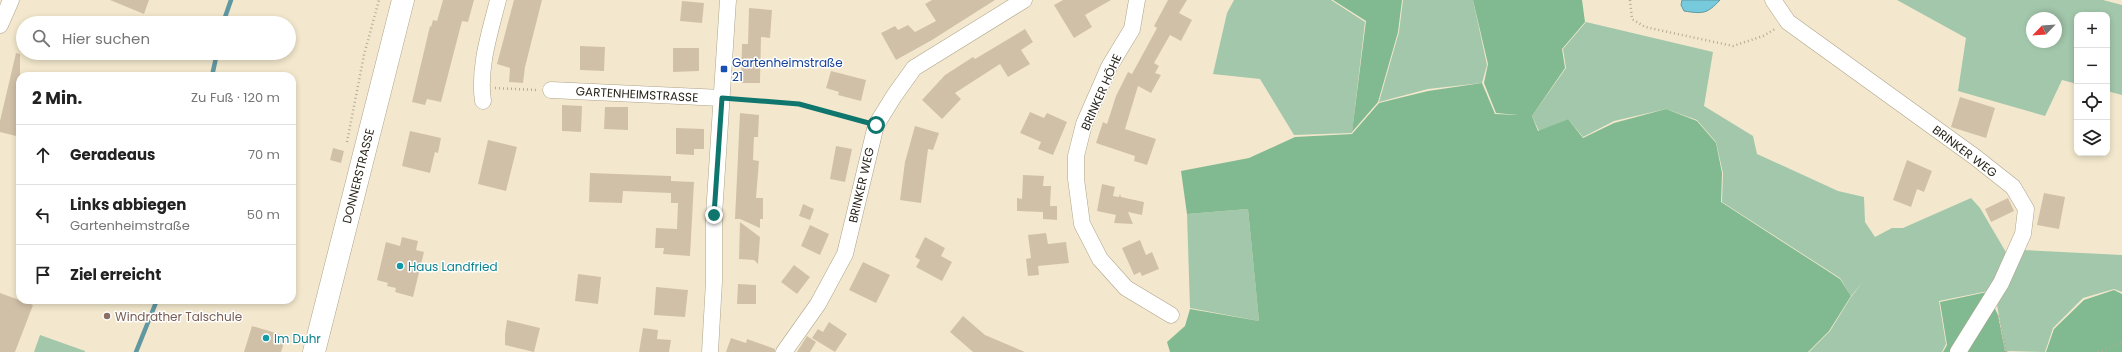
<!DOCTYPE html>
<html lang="de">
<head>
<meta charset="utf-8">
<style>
  :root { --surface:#fff; --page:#f6f6f6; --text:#222; --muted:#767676; --line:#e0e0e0 }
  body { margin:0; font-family:Poppins,sans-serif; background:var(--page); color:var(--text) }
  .controls { position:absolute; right:12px; top:12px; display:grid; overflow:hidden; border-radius:8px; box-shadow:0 2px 6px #0003 }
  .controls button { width:36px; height:36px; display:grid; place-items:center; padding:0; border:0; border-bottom:1px solid var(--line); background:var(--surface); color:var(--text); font:20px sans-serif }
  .compass { position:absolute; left:2026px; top:12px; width:36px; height:36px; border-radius:50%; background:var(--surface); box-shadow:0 2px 6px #0003; rotate:245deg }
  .stop { position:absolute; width:12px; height:12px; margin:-9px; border:3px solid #0f766e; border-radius:50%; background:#fff }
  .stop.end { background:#0f766e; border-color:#fff; box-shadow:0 1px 4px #0008 }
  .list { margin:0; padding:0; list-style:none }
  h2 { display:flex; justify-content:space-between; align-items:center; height:52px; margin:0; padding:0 16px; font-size:17px }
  h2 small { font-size:13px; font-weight:400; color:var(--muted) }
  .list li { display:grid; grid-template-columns:26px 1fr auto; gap:12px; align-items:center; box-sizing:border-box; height:60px; padding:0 16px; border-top:1px solid var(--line) }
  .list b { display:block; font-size:15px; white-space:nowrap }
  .list p { margin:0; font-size:13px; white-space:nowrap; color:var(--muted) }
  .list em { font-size:13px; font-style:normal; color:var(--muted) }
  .icon { flex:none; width:22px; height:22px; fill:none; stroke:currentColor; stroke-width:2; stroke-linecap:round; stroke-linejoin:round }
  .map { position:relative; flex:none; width:2122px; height:352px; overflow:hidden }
  .search { position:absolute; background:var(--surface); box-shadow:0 2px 6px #0003; left:16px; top:16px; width:280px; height:44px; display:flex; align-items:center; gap:10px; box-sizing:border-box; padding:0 14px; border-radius:22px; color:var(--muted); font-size:15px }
  .panel { position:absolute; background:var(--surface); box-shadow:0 2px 6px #0003; left:16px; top:72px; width:280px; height:232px; border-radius:12px }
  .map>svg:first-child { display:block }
  .green { fill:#a2c7ab; fill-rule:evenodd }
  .forest { fill:#81ba90 }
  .water { fill:#77c9dc; stroke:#6098a2 }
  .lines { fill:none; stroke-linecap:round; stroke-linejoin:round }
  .stream { stroke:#6098a2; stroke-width:4.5 }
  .building { fill:#d1c0a8 }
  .street-casing { stroke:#aea38a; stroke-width:17 }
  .secondary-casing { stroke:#aea38a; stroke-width:23 }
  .path { stroke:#b4ab95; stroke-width:2.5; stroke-dasharray:1 3; stroke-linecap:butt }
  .street { stroke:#fff; stroke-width:16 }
  .secondary { stroke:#fff; stroke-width:22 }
  .route { stroke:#0f766e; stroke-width:5 }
  .transit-dot { fill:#1a4fb4; stroke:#fff; stroke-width:1.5 }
  .culture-dot { fill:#0f9aa8; stroke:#fff; stroke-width:1.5 }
  .education-dot { fill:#8d6e63; stroke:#fff; stroke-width:1.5 }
  .labels { text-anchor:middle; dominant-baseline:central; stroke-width:3; stroke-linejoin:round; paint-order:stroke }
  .transit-label { font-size:12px; fill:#164399; stroke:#fff; text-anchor:start }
  .street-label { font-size:12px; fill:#2a261c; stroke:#fff }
  .culture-label { font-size:12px; fill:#0d838f; stroke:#fff; text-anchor:start }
  .education-label { font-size:12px; fill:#785e54; stroke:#fff; text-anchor:start }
</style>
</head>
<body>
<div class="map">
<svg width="2122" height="352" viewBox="0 0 2122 352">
  <rect width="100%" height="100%" fill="#f3e8cd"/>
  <path class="green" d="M1234 0H1331L1365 22 1352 133 1294 135 1260 79 1213 74 1227 13Z
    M1403 0H1473L1487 65 1482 83 1428 89 1379 102 1399 32Z
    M1897 0H2103L2122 5V95L2107 91V15H2077V84L2062 80 2045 116 1958 91 1966 38ZM2032 18H2056V42H2032Z
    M1586 22 1713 52 1704 106 1753 136 1757 154 1838 191 1864 197 1865 222 1875 237 1892 228H1903L1971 198 1980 208 2007 254 1988 291 1939 301 1946 344 1942 352H1809L1830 331 1851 297 1863 282 1851 296 1840 278 1722 202 1723 173 1716 142 1697 120 1666 109 1614 121 1583 137 1568 119 1539 131 1532 116 1566 68 1563 49Z
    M1248 209 1259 321 1190 308 1187 214Z
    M2023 250 2122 255V292L2114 289 2083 298 2053 328 2045 352 2005 351 1997 305 2008 286Z
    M40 335 85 351V352H34Z"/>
  <path class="forest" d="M1333 0H1402L1398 32 1378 102 1352 132 1366 21Z
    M1473 0H1582L1585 22 1562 49 1565 68 1532 116 1538 131 1568 119 1583 138 1614 123 1666 109 1697 121 1716 143 1722 173 1721 202 1840 279 1851 296 1829 331 1808 352H1170L1167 342 1185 326 1190 309 1259 321 1248 209 1187 214 1181 171 1249 158 1295 137 1352 134 1379 103 1428 91 1482 83 1495 114 1518 115 1496 113 1484 83 1488 64Z
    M2114 290 2122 294V352H2046L2054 329 2084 300Z
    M1987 292 1998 315 2005 351 2009 352H1943L1947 345 1940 302Z"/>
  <path class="water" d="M1682 0H1720C1707 14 1703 14 1684 11L1681 5Z"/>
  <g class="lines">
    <path class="stream" d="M223 23 231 0
      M212 76 217 53
      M136 352 157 300"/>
  </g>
  <path class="building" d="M110 0H149L144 14Z
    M443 0H474L468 22 462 21 441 102 427 99 425 105 412 102 430 26 431 27 433 20 437 21Z
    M514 0H542L525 67 523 83 509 82 510 68 497 64Z
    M932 0H995L932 40 896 60 881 33 895 26 898 30 908 25 915 32 936 21 925 4Z
    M1063 0H1111L1085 15 1092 27 1074 38 1054 5Z
    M1168 0H1187L1179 13 1192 20 1181 41 1170 35 1154 63 1159 66 1155 73 1161 75 1151 93 1138 86 1125 129 1156 139 1147 165 1134 161 1135 156 1096 143 1103 122 1107 124 1116 96 1128 72 1132 74 1157 28 1154 26Z
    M682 1 704 3 702 23 680 21Z
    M749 8 772 10 770 38 761 37 760 83H741L742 44H748Z
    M1025 29 1033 42 1021 50 1030 64 1008 77 1000 64 955 93 961 99 942 119 922 100 945 75 973 57 975 59Z
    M580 46 605 47 604 71 580 70Z
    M673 48H699V71L673 72Z
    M16 53 20 54V122L16 136 0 132V121Z
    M831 71 866 80 861 101 838 95 839 92 826 88Z
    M1960 97 1995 108 1986 138 1951 127Z
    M562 105 582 106 581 132 562 131Z
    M605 107H628V130L604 129Z
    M1030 112 1044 118 1047 113 1067 122 1053 155 1038 149 1041 142 1020 133Z
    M740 113 759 115 758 137H754L753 160 759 161 756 198H763V219H760V228L740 219H735Z
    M915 126 939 133 933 150 928 149 921 203 900 200 905 162Z
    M676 128 704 129V149H694V155L676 154Z
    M410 131 441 138 438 153 435 152 430 173 402 166Z
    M488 140 517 147 506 191 478 184Z
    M836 146 852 149 845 182 830 179Z
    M333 148 344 151 341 163 330 160Z
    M1907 160 1932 171 1924 192 1917 189 1911 207 1893 200Z
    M590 173 671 176V181L694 182 690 256 663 254 664 248H655L656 228 677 229 678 203H671V193L623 191 622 203 589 202Z
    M1023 175 1044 176 1043 186H1051L1050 206H1057V220L1043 219V212L1017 211V198L1022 199Z
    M1102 184 1115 187 1113 196 1119 197 1120 194 1121 197 1144 202 1142 215 1128 212 1133 224 1114 223 1116 215 1097 211Z
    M2044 193 2065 197 2059 229 2037 225Z
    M2008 198 2014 211 1991 222 1985 209Z
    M803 204 814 209 810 220 799 216Z
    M740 222 760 237 758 264 754 260 739 259Z
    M810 225 829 234 820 255 801 246Z
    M1046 233 1048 244 1066 242 1069 263 1038 266 1039 275 1028 276 1026 259 1031 258 1028 235Z
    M402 237 418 241 416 250 424 252 413 297 395 292 396 288 387 286 388 283 377 280 386 242 400 246Z
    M925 237 945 248 941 256 952 262 942 281 916 267 920 260 915 257Z
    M1140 240 1146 255 1152 252 1159 269 1142 276 1140 272 1134 275 1122 248Z
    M863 262 890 275 876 303 849 290Z
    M794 265 810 277 797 294 781 282Z
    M578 274 601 277 598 304 575 301Z
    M738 284 756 285V304H737Z
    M656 287 688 290 685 317 654 315Z
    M0 293 33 305 15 352H0Z
    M963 316 985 335 1025 352H973L950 332Z
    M507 320 540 328 534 352 505 345V334Z
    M829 322 847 334 835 352 812 338 818 329 823 332Z
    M252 326 286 336 281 352H244Z
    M643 328 658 330 657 339 671 340 669 352H639Z
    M807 336 816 342 810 352H797Z
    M731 338 746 343 747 339 775 349V352H726Z"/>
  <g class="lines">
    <defs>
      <path id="street" d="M1137 0 1132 29 1109 67 1084 124 1076 156V179L1082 224 1100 259 1126 288 1171 315
        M1773 0 1788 22 1975 157 2013 187 2026 209 2023 234 2001 283 1958 352
        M0 25 11 0
        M551 90 722 98
        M483 101C478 68 490 32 498 0
        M710 352 714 281V215L728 0
        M784 352 818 304 845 254 876 125 894 96 914 68 1024 0"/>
      <path id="secondary" d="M314 352 403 0"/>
    </defs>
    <use href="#street" class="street-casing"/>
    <use href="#secondary" class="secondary-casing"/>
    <path class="path" d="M1630 0 1632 19 1645 27 1733 46 1763 36 1775 29
      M495 88 536 90
      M737 99 799 104 861 121
      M347 142 364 55 379 0
      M1998 316 2006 352
      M2098 352 2122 343"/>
    <use href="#street" class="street"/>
    <use href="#secondary" class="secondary"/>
  </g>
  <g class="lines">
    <path class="route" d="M714 215 722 98 799 104 876 125"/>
  </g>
  <rect class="transit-dot" x="720" y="65" width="8" height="8" rx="2"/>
  <g class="culture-dot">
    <circle cx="400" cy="266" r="4"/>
    <circle cx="266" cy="338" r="4"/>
  </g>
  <circle class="education-dot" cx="107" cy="316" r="4"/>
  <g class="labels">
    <g class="transit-label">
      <text x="732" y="62">Gartenheimstraße<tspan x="732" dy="14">21</tspan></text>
    </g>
    <g class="street-label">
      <text transform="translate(1101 92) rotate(-66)">BRINKER HÖHE</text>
      <text transform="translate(637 94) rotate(3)">GARTENHEIMSTRASSE</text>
      <text transform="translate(1965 151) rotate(37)">BRINKER WEG</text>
      <text transform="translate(358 176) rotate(-76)">DONNERSTRASSE</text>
      <text transform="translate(861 185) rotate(-77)">BRINKER WEG</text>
    </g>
    <g class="culture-label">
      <text x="408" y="266">Haus Landfried</text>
      <text x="274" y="338">Im Duhr</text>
    </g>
    <g class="education-label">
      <text x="115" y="316">Windrather Talschule</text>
    </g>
  </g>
</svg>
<div class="controls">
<button>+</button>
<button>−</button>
<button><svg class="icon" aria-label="locate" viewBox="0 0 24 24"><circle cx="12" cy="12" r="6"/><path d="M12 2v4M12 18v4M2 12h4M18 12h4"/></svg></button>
<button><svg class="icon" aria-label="layers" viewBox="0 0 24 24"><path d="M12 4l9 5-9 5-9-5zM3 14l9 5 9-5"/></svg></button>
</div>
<svg class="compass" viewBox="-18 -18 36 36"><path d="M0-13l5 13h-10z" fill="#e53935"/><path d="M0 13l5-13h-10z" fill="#767676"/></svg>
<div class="stop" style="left:876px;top:125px"></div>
<div class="stop end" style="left:714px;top:215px"></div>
<div class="search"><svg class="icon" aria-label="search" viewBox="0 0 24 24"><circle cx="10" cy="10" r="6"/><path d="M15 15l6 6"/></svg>Hier suchen</div>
<section class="panel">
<h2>2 Min.<small>Zu Fuß · 120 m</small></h2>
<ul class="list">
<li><svg class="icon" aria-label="ahead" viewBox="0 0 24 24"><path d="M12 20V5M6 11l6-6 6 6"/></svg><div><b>Geradeaus</b></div><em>70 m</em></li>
<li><svg class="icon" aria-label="left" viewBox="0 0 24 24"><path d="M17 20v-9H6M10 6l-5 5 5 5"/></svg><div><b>Links abbiegen</b><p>Gartenheimstraße</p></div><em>50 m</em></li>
<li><svg class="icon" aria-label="arrive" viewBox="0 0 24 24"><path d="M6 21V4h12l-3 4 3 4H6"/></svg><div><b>Ziel erreicht</b></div></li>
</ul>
</section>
</div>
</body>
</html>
